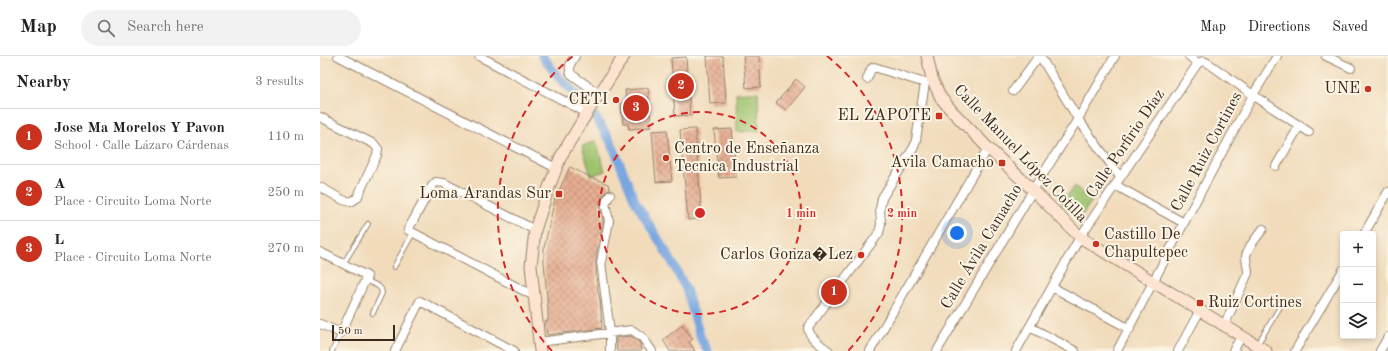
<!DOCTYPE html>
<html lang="en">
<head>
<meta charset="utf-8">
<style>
  :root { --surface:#fff; --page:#f2f2f2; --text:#222; --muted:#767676; --line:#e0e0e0; --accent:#c8321e }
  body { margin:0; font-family:"Old Standard TT",serif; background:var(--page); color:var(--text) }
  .controls { position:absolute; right:12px; bottom:12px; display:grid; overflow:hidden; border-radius:4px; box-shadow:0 2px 6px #0003 }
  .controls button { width:36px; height:36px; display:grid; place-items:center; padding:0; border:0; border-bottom:1px solid var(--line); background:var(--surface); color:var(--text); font:20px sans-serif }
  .scale { position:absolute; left:12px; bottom:10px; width:63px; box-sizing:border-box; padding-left:4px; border:2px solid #3b2a1e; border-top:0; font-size:11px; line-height:14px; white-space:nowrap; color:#3b2a1e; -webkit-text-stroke:3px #fcf5e5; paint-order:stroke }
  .you { position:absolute; left:637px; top:177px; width:14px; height:14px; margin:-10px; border:3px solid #fff; border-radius:50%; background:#1a73e8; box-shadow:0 0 0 6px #1a73e833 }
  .badge { display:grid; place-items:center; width:26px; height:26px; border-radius:50%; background:var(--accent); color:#fff; font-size:13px; font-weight:700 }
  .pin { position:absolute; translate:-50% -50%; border:2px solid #fff; box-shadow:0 1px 4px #0006 }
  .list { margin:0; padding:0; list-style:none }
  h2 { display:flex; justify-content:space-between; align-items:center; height:52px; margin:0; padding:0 16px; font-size:17px }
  h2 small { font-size:13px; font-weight:400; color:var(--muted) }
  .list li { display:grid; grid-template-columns:26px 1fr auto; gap:12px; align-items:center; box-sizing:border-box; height:56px; padding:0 16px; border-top:1px solid var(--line) }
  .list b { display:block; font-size:15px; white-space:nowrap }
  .list p { margin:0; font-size:13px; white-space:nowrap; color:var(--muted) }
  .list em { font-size:13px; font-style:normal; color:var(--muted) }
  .icon { flex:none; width:22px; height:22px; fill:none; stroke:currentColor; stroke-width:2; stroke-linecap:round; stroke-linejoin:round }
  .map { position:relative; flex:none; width:1068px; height:295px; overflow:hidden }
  header { display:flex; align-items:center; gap:24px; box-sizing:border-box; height:56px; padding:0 20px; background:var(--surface); border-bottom:1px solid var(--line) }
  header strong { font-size:19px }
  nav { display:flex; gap:22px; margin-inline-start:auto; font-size:14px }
  .search { width:280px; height:36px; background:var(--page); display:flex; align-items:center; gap:10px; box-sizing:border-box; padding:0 14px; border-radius:22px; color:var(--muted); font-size:15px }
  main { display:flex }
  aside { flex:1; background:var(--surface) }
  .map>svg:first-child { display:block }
  .grass { fill:#9dc36d; stroke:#6c7646 }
  .park { fill:url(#park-dots); stroke:#6c7646 }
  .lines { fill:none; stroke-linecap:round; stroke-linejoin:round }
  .canal { stroke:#78a6e1; stroke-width:9 }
  .building { fill:url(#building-cross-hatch) }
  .lane-casing { stroke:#96826c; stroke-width:6 }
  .street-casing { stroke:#96826c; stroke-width:10 }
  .secondary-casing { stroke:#96826c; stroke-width:13 }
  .lane { stroke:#fff; stroke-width:4 }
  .street { stroke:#fff; stroke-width:8 }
  .secondary { stroke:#fde4d0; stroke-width:11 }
  .ring { fill:none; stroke:#d62828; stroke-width:2; stroke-dasharray:7 5 }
  .poi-dot { fill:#c8321e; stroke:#fcf5e5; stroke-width:1.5 }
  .labels { text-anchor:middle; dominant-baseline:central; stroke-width:4; stroke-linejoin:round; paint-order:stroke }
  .poi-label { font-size:16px; fill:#3b2a1e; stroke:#fcf5e5; text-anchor:end }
  .street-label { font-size:16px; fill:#3b2a1e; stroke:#fcf5e5 }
  .centre { fill:#d62828; stroke:#fcf5e5; stroke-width:2 }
  .ring-label { font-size:12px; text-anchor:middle; font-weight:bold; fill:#d62828; stroke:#fcf5e5; stroke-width:4; stroke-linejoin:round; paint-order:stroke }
</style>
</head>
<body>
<header>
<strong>Map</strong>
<div class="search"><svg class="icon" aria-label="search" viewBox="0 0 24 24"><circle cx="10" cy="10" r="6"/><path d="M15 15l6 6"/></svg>Search here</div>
<nav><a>Map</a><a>Directions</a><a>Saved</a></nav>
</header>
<main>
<aside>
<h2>Nearby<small>3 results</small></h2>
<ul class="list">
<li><span class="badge">1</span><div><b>Jose Ma Morelos Y Pavon</b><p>School · Calle Lázaro Cárdenas</p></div><em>110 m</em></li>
<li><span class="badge">2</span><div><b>A</b><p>Place · Circuito Loma Norte</p></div><em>250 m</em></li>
<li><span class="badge">3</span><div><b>L</b><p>Place · Circuito Loma Norte</p></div><em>270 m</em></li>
</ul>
</aside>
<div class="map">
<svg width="1068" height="295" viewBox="0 0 1068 295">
  <defs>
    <pattern id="park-dots" width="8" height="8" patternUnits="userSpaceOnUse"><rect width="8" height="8" fill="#9dc36d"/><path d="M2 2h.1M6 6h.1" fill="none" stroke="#819f59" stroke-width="1.8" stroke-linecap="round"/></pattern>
    <pattern id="building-cross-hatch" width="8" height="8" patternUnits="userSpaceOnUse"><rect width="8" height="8" fill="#e7ae93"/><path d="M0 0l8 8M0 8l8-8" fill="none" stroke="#bc8e77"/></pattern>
  </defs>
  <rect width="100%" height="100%" fill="#fcf5e5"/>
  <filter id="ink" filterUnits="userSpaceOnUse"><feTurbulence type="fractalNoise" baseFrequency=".025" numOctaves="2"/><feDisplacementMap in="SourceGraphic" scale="8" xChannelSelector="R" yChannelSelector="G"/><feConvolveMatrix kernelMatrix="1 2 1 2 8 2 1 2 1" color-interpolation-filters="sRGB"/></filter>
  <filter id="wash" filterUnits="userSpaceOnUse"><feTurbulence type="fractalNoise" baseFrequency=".012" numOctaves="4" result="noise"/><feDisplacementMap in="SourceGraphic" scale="16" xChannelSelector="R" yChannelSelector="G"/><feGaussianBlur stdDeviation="0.9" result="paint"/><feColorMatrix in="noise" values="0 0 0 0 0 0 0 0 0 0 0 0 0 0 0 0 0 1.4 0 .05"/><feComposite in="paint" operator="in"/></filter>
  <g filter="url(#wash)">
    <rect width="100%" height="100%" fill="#f1dbbb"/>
    <path class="grass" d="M438 36 439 75 417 76 416 37Z
      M276 85 285 115 271 120 262 90Z"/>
    <path class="park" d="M755 130 772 145 759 163 741 147Z"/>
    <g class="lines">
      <path class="canal" d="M222 0 240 23 258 40
        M274 59 291 86 315 145 351 204 366 233 381 283 388 295"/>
    </g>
    <g id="blocks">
      <path class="building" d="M387 0H403L406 47 390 48Z
        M423 0H439L441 31 426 32Z
        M366 1 370 59 355 60 351 2Z
        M476 23 485 31 466 54 456 47Z
        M328 32 331 71 309 73 308 68H303L301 47H306L305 34Z
        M375 73 382 163 368 164 360 74Z
        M412 73 416 121 399 122 394 74Z
        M347 74 352 125 336 126 332 75Z
        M250 111 270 121 288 128 290 134 286 136 280 145V149L283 165 276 198V221L278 235 280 244 282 272 227 279 225 266 228 265V254L224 205V192L235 143Z
        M362 269 373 283 369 286 375 295H350L343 284Z
        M311 280 320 287 321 295H297L296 282Z"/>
    </g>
  </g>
  <g filter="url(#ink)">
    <use href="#blocks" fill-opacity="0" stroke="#96826c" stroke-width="1"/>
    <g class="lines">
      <defs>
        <path id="lane" d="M23 208 48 168
          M74 211 93 177
          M45 224 58 230 61 233 62 237 53 257
          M937 289 963 246
          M12 295 21 277"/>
        <path id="street" d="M18 0 236 112
          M159 0 267 57
          M255 0C251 6 248 10 251 18L279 38
          M720 0 758 63 800 121
          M869 0 878 7
          M1006 0 1031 12
          M547 23 551 13 554 11 605 27
          M693 35 719 0
          M0 61 54 88 58 93 57 99 37 142 31 146 23 144 0 131
          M956 110 980 69
          M795 129 864 167
          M290 139 285 147 289 165 281 206 290 276V295
          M1044 178 1068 136
          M0 196 47 220 21 277 0 268
          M732 231 810 273
          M214 240 88 174 112 130 116 126 124 127 215 174
          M904 270 928 217C928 211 926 206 926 201 926 193 938 180 943 173
          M710 271 755 295
          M219 286 312 274 322 281 332 295
          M75 295 100 245 194 295
          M509 295C502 290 489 282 488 272L559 177 561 168 560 153 562 142 594 91 596 84 605 27 612 23
          M550 295 668 92
          M617 295 713 134 758 63 795 0
          M696 295 760 181 878 7 883 5 888 7 933 39 989 76
          M797 295 864 167 933 39 957 0
          M858 295 879 256
          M913 295 921 281
          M975 295 1023 214
          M1060 295 1068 281"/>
        <path id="secondary" d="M607 0 612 23 621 42 632 55 668 92 713 134 760 181 946 295
          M220 295 211 210 215 174 228 134 241 100 267 57 304 0"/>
      </defs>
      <use href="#lane" class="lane-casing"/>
      <use href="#street" class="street-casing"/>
      <use href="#secondary" class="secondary-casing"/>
      <use href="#lane" class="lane"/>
      <use href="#street" class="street"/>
      <use href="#secondary" class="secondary"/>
    </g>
  </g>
  <g class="ring">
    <circle cx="380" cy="157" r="101"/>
    <path d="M232 295A202 202 0 0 1 253 0M507 0A202 202 0 0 1 528 295"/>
  </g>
  <g class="poi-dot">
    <circle cx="1048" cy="33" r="4"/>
    <circle cx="296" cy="44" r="4"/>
    <rect x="615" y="56" width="8" height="8" rx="2"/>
    <circle cx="346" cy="102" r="4"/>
    <rect x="678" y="103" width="8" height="8" rx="2"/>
    <rect x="235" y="134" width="8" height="8" rx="2"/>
    <circle cx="776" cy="188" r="4"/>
    <circle cx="541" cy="199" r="4"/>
    <rect x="876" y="243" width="8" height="8" rx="2"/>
  </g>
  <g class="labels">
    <g class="poi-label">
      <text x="1040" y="33">UNE</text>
      <text x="288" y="44">CETI</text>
      <text x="611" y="60">EL ZAPOTE</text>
      <text x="354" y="93" text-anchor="start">Centro de Enseñanza<tspan x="354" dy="18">Tecnica Industrial</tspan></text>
      <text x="674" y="107">Avila Camacho</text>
      <text x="231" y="138">Loma Arandas Sur</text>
      <text x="784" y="179" text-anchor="start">Castillo De<tspan x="784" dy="18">Chapultepec</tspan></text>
      <text x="533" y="199">Carlos Gonza�Lez</text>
      <text x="888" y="247" text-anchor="start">Ruiz Cortines</text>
    </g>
    <g class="street-label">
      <text transform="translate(806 88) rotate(-56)">Calle Porfirio Díaz</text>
      <text transform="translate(887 96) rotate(-62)">Calle Ruiz Cortines</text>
      <text transform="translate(700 98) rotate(46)">Calle Manuel López Cotilla</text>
      <text transform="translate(662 191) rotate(-59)">Calle Ávila Camacho</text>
    </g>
  </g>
  <circle cx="380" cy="157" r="6" class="centre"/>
  <g class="ring-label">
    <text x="481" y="161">1 min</text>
    <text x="582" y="161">2 min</text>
  </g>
</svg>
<div class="controls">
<button>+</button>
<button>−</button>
<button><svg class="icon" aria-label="layers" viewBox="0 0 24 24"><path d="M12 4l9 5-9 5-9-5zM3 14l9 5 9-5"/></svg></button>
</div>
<div class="scale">50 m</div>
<div class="you"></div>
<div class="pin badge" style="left:514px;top:236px">1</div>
<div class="pin badge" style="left:361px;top:30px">2</div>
<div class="pin badge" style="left:316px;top:52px">3</div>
</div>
</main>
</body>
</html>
